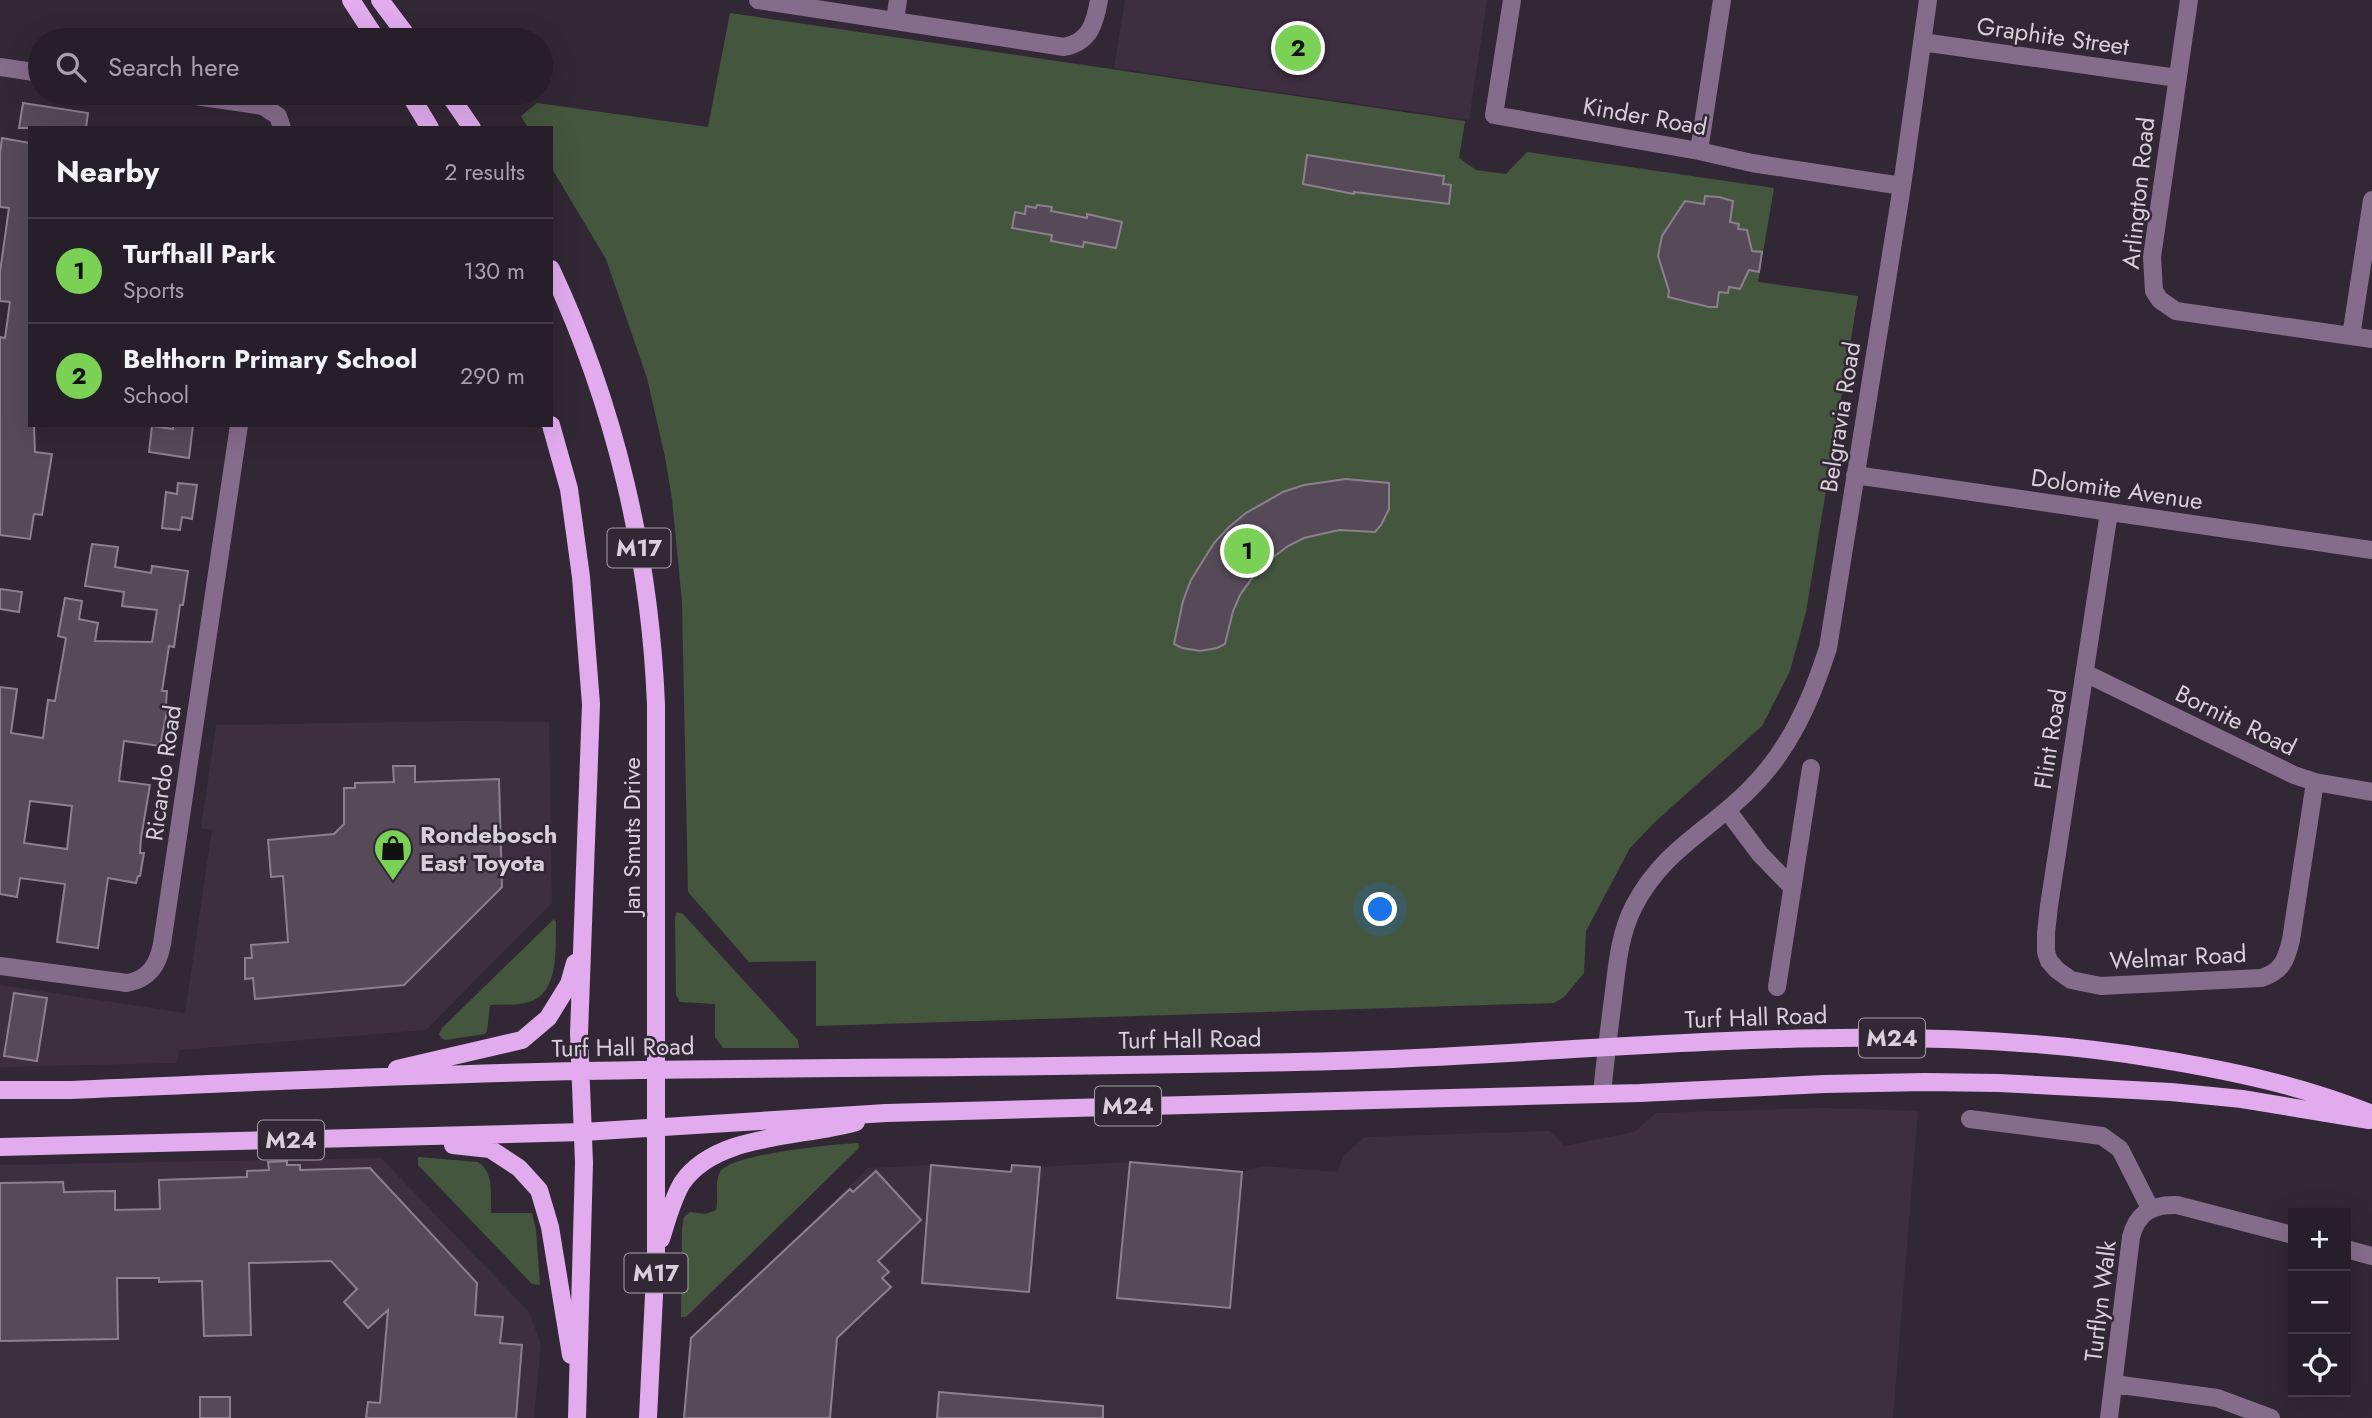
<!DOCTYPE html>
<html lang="en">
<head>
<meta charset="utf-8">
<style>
  :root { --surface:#261e28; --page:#2e2730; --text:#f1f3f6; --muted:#a4a2a8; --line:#423c45; --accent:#7bd156 }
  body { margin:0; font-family:Jost,sans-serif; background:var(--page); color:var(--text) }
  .controls { position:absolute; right:21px; bottom:21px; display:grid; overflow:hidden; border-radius:0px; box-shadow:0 7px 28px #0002 }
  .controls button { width:63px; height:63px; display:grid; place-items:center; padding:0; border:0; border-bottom:2px solid var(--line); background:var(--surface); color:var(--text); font:35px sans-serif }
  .you { position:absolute; left:1381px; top:910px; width:24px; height:24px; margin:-18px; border:5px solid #fff; border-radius:50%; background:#1a73e8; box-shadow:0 0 0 10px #1a73e833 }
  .badge { display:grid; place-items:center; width:46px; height:46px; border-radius:50%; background:var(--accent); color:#111; font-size:23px; font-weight:700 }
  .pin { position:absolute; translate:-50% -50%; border:4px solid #fff; box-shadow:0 2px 7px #0006 }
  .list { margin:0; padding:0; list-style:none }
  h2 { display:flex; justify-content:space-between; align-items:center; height:91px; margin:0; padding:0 28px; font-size:30px }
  h2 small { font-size:23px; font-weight:400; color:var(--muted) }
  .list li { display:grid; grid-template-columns:46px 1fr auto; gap:21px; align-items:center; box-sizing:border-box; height:105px; padding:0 28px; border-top:2px solid var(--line) }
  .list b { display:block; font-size:26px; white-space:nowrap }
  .list p { margin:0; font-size:23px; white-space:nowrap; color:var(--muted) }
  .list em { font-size:23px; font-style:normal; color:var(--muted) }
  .icon { flex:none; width:38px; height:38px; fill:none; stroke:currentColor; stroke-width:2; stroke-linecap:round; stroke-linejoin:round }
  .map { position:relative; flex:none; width:2372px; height:1418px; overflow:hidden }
  .search { position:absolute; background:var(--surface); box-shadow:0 7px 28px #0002; left:28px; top:28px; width:525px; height:77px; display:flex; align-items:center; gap:18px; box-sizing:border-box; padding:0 24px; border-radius:38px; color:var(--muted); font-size:26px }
  .panel { position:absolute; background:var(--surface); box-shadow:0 7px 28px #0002; left:28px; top:126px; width:525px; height:301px; border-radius:0px }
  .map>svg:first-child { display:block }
  .built { fill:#3d2e40 }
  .green { fill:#45563f }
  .building { fill:#564a58; stroke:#8c808f; stroke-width:2; fill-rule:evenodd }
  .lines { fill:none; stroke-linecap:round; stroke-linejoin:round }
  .minor { stroke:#866c8c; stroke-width:18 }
  .major { stroke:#e1abee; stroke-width:18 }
  .labels { text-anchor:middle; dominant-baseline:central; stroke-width:5; stroke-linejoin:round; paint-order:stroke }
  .shield { fill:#322835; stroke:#a69ea7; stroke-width:2 }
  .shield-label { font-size:23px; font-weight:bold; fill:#d7d0d8 }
  .street-label { font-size:24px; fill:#d7d0d8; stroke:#322835 }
  .poi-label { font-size:24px; font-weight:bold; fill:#d7d0d8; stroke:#322835; text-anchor:start }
</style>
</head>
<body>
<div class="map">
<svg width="2372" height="1418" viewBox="0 0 2372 1418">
  <rect width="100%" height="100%" fill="#322835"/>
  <path class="built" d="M1125 0H1487L1469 120 1114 68Z
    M464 721 549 722 552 903 426 1030 179 1050 177 1063 0 1067V985L185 1013 212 830 201 828 216 725Z
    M1824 1108 1918 1111 1893 1418H684L691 1338 868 1168 932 1165 1010 1172 1012 1165 1040 1167 1130 1162 1242 1172 1264 1166 1337 1172 1344 1155 1365 1137 1550 1131 1564 1146 1634 1132 1656 1113Z
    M381 1158 529 1312 541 1344 534 1418H0V1165Z"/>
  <path class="green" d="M730 13 1465 121 1459 158 1476 170 1506 174 1527 152 1774 188 1758 282 1858 296 1806 612 1790 671 1762 726 1655 822 1630 848 1586 931 1584 973 1564 997 1554 1003 816 1026V961L749 962 688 892 682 602 672 499 665 457 647 378 606 259 551 167V128H528L521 116 537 103 708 127Z
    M677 912 683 914 798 1040 799 1048H723L715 1037V1004L680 1002 676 995 675 917Z
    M554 919 556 922C555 948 560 993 529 1002 517 1006 502 1004 490 1005L487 1031 485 1034 445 1040 441 1038 439 1034 442 1028Z
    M858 1143 859 1148 686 1317H681L682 1228 684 1217 690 1212 706 1214 716 1210C719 1197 714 1183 720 1172 731 1154 835 1144 858 1143Z
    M418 1157 478 1162C495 1173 490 1195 491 1213H532L536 1230 540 1285 532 1284 418 1165Z"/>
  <path class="building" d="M23 103 88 113 86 128H19Z
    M2 138 30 143V425H34L35 452 52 454 42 515 34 514 30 539 0 535V337L5 338 10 302 0 301V272L9 208 0 207V153Z
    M1307 155 1444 176 1443 184 1451 185 1449 204 1354 192V194L1303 184Z
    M1705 196 1719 197 1733 201 1730 222 1739 224 1738 229 1747 230 1752 251 1762 252 1759 272 1749 270 1740 289 1729 287 1728 293 1719 292 1717 307H1709L1668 297 1669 291 1658 256 1662 236 1685 201 1704 204Z
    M1037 205 1052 207 1051 211 1087 218V214L1122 222 1116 248 1084 242 1083 247 1051 241 1052 235 1012 228 1015 212 1025 214 1026 206 1036 208Z
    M173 425H193L189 458 149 452 152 426 173 429Z
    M1346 479 1389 483V509L1381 525 1375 532 1339 530 1304 538 1288 546 1260 567 1240 595 1233 611 1225 644 1217 648 1200 651 1182 648 1174 644 1183 601 1191 580 1214 543 1229 527 1246 513 1283 492 1304 485Z
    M178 483 197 485 192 519 182 517 180 530 162 528 166 492 177 494Z
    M92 544 118 547 115 567 151 573 152 566 188 571 183 605H180L174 647 169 646 162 691H167L166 705 168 706 160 746 124 741 119 781 150 785 141 838 140 853H144L140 876H138L136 883 108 878 98 948 57 942 65 884 20 878 17 897 0 894V687L17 689 11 733 43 738 48 700 55 701 66 638 58 636 65 598 82 601 79 619 98 623 95 641 152 642 157 610 122 606 124 592 85 586ZM30 801 72 806 67 849 24 843Z
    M0 589 22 592 19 612 0 609Z
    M393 766H415V782L499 779 502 887 404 985 255 999 253 978 245 979V958H252L251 945 288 942 283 876 271 877 268 840 334 834 344 824V788H355V783L394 782Z
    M14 993 47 998 37 1061 4 1056Z
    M287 1161V1165H300V1170L370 1168 477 1283 475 1315 503 1317 500 1343 522 1345 516 1418H366L368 1402 380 1403 388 1310 368 1328 344 1302 357 1289 331 1261 249 1263 251 1335 204 1336 202 1281 159 1282V1278H117L118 1339 0 1341V1183L63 1182 64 1192 115 1191V1210L160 1209 159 1180 247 1177V1171L269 1170 268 1162Z
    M1130 1162 1242 1172 1230 1308 1117 1298Z
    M931 1165 1011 1172 1012 1165 1040 1167 1029 1292 922 1283Z
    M876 1171 921 1220 878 1261 889 1272 882 1278 891 1287 837 1338 830 1418H684L691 1338 850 1189 853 1192Z
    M939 1392 1103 1406V1418H937Z
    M200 1397H230V1418H200Z"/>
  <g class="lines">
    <path class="minor" d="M758 0 1064 47C1090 42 1095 23 1099 0
      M1512 0 1494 115 1699 151 1752 163 1902 186
      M2189 0 2152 257 2154 291 2160 300 2176 311 2372 339
      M895 20 898 0
      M1922 42 2177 78
      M0 67 40 73
      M175 93 263 106 278 116 282 128
      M1699 151 1722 0
      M2351 336 2372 200
      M1855 475 2372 550
      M2109 512 2049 906 2046 933V952L2049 961 2057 970 2071 980 2101 986 2261 978C2282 972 2286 960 2291 940L2315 782
      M2085 673 2294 775 2315 782 2372 792
      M1727 810 1760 854 1792 887
      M0 966 127 983C149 979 158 965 162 944L239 425
      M1777 987 1811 768
      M1602 1094C1605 1062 1609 1030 1613 999 1617 967 1619 935 1634 906 1664 849 1706 833 1749 790 1789 751 1811 701 1828 648L1902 186 1928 0
      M1970 1119 2102 1136 2120 1149 2150 1208
      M2346 1249 2372 1256
      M2114 1384 2217 1398 2271 1418
      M2109 1418 2131 1237C2137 1213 2152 1204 2177 1205L2293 1235"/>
    <path class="major" d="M351 0 377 40
      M380 0 410 40
      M409 93 430 128
      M448 93 472 128
      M551 269C615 405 650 555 656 705V1254L648 1418
      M551 425 569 489 581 577 591 704 579 1034 584 1163 577 1418
      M397 1069 522 1040 548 1018 569 984 575 963
      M0 1090H71C241 1083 412 1074 582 1071 833 1067 1085 1068 1336 1061 1610 1053 1887 1014 2159 1059 2232 1071 2303 1086 2372 1114
      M453 1145 490 1149 519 1168 539 1190 550 1227 571 1355
      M0 1147 583 1132 886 1113 1640 1093 1824 1084 1925 1082 1999 1083 2171 1092 2242 1099 2369 1120
      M661 1239C667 1220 672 1200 682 1183 716 1133 801 1138 856 1122"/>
  </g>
  <defs>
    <symbol id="shop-pin" viewBox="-11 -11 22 30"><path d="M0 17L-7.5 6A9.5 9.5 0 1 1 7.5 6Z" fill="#7bd156" stroke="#322835"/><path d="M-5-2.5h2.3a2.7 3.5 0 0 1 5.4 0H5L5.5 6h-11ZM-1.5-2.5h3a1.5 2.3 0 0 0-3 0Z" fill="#111"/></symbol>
  </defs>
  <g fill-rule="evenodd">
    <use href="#shop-pin" x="371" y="826" width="44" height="60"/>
  </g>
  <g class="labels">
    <g class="shield">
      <rect x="607.5" y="528.5" width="63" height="39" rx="5"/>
      <rect x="1859" y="1018.5" width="66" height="39" rx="5"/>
      <rect x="1095" y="1086.5" width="66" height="39" rx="5"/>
      <rect x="258" y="1120.5" width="66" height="39" rx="5"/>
      <rect x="624.5" y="1253.5" width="63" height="39" rx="5"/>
    </g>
    <g class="shield-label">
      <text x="639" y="548">M17</text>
      <text x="1892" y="1038">M24</text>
      <text x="1128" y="1106">M24</text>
      <text x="291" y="1140">M24</text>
      <text x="656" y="1273">M17</text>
    </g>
    <g class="street-label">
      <text transform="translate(2053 36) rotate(8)">Graphite Street</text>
      <text transform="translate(1645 116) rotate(10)">Kinder Road</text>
      <text transform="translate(2138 193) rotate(-84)">Arlington Road</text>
      <text transform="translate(1840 417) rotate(-81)">Belgravia Road</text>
      <text transform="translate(2117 489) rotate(8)">Dolomite Avenue</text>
      <text transform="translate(2236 720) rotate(26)">Bornite Road</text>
      <text transform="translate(2050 739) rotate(-81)">Flint Road</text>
      <text transform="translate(163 773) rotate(-82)">Ricardo Road</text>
      <text transform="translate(631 836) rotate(-90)">Jan Smuts Drive</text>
      <text transform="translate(2178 957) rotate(-3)">Welmar Road</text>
      <text transform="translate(1756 1017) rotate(-2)">Turf Hall Road</text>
      <text transform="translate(1190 1039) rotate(-1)">Turf Hall Road</text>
      <text transform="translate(623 1047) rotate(-1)">Turf Hall Road</text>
      <text transform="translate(2100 1301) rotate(-83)">Turflyn Walk</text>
    </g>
    <g class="poi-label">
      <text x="420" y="834">Rondebosch<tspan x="420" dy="28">East Toyota</tspan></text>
    </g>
  </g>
</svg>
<div class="controls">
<button>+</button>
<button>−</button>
<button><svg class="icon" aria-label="locate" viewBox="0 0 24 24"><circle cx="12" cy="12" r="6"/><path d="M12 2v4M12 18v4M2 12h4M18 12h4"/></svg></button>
</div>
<div class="you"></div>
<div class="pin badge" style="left:1247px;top:551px">1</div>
<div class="pin badge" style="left:1298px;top:48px">2</div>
<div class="search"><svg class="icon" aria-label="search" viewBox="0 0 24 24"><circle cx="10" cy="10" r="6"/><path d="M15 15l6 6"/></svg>Search here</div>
<section class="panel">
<h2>Nearby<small>2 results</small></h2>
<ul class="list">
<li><span class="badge">1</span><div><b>Turfhall Park</b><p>Sports</p></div><em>130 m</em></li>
<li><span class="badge">2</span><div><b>Belthorn Primary School</b><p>School</p></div><em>290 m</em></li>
</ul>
</section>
</div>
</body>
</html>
